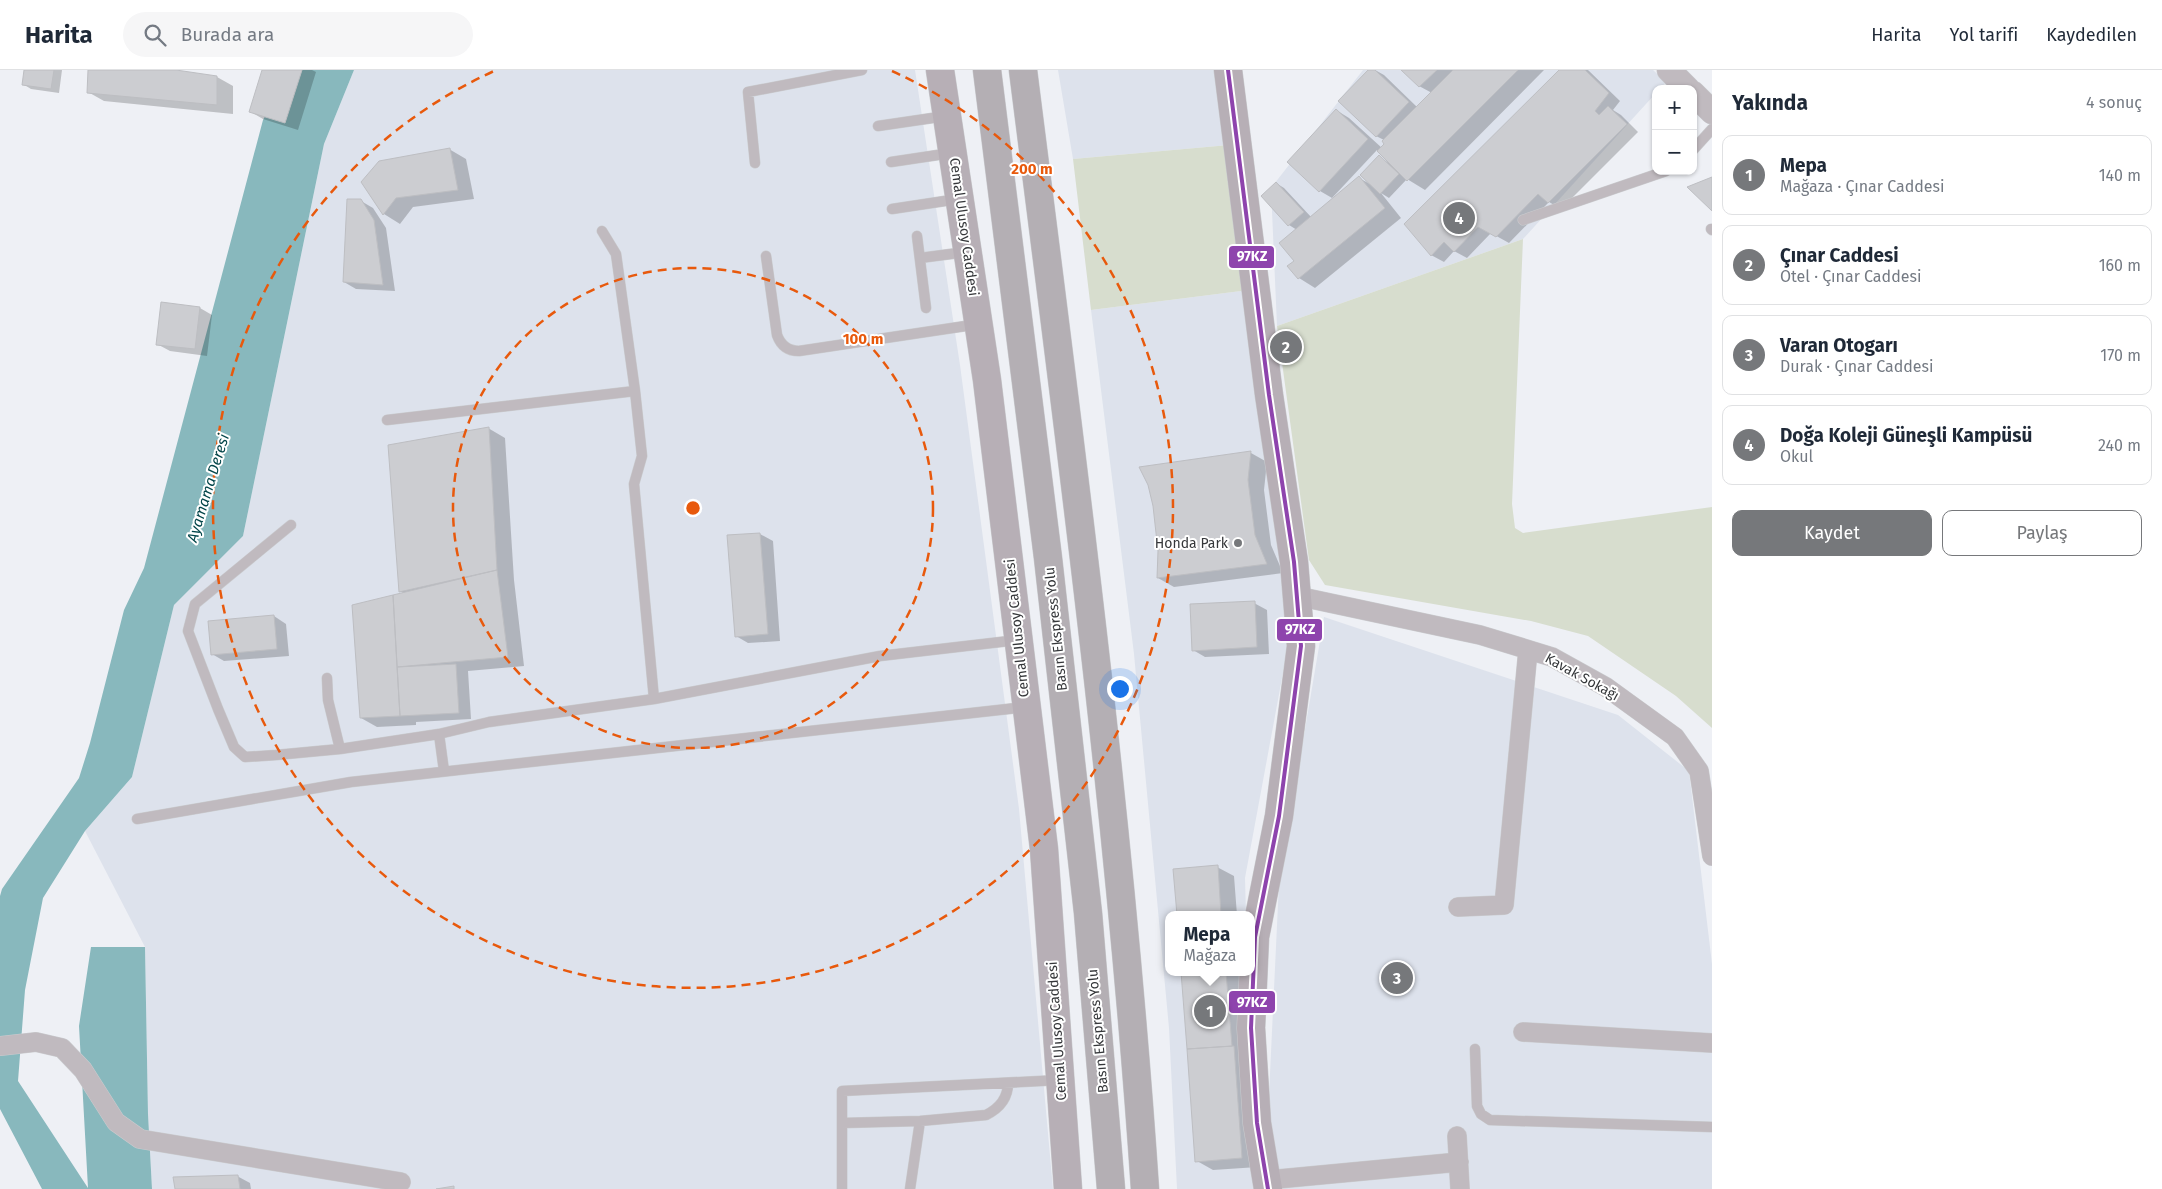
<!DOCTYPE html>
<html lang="tr">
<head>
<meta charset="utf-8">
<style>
  :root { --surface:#fff; --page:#f6f6f7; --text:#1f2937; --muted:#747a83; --line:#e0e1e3; --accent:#76787b }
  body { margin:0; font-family:"Fira Sans",sans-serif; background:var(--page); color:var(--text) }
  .controls { position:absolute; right:15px; top:15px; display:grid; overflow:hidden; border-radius:10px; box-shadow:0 1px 4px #0004 }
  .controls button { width:45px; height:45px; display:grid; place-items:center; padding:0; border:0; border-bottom:1px solid var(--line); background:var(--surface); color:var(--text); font:25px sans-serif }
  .you { position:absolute; left:1119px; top:618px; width:18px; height:18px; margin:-12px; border:4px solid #fff; border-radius:50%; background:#1a73e8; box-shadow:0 0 0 8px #1a73e833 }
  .badge { display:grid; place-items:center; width:32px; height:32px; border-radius:50%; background:var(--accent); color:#fff; font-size:16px; font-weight:700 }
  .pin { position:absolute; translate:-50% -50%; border:2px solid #fff; box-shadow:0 1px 5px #0006 }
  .popup { position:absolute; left:1165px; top:841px; width:90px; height:65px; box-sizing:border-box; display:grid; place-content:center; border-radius:10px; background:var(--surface); filter:drop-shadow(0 1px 4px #0005); font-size:16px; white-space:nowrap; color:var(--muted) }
  .popup b { font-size:19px; color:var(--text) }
  .popup::after { content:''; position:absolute; left:50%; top:100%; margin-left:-10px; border:10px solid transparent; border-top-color:var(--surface) }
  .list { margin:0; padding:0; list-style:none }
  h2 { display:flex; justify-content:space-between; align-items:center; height:65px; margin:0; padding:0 20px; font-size:21px }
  h2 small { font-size:16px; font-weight:400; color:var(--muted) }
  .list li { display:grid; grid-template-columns:32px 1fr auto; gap:15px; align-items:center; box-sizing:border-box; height:80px; margin:0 10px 10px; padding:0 10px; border:1px solid var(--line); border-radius:10px }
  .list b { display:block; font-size:19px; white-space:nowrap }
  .list p { margin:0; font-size:16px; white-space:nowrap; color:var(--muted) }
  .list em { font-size:16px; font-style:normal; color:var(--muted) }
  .actions { display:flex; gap:10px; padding:15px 20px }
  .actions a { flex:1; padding:11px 0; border:1px solid var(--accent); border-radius:10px; text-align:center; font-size:18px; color:var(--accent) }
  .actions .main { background:var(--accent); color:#fff }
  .icon { flex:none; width:28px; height:28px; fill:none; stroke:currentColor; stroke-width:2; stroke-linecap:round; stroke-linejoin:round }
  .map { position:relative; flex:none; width:1712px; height:1119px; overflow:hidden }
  header { display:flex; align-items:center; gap:30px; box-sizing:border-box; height:70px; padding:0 25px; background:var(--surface); border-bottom:1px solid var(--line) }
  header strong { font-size:24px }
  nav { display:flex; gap:28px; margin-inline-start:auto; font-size:18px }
  .search { width:350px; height:45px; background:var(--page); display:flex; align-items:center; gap:12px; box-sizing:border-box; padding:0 18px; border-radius:28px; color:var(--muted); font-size:19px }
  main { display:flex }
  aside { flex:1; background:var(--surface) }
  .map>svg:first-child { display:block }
  .built { fill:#dde2ec }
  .green { fill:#d7ddce }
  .water { fill:#88b8bd }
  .shadow { fill:#0003 }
  .building { fill:#cccdd1; stroke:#bdbec2 }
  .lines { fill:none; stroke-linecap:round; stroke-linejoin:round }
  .service-casing { stroke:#cacccf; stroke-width:11 }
  .minor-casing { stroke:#cacccf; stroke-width:20 }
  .tertiary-casing { stroke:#cacccf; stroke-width:25 }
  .secondary-casing { stroke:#cacccf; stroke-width:29 }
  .motorway-casing { stroke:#cacccf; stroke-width:29 }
  .service { stroke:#c0babf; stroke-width:10 }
  .minor { stroke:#c0babf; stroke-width:19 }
  .tertiary { stroke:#c0babf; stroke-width:24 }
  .secondary { stroke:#b7afb6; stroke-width:28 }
  .motorway { stroke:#b4afb4; stroke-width:28 }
  .bus-1-casing { stroke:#fff; stroke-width:8 }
  .bus-1 { stroke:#8e44ad; stroke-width:4 }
  .ring { fill:none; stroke:#e8590c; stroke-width:2.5; stroke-dasharray:9 6 }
  .poi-dot { fill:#76787b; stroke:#fff; stroke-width:2 }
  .labels { text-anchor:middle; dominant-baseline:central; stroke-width:4; stroke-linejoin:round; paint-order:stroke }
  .street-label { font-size:14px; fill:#35373a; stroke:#fff }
  .poi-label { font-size:14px; fill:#35373a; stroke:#fff; text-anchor:end }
  .water-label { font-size:15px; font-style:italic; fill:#034549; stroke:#fff }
  .centre { fill:#e8590c; stroke:#fff; stroke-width:2.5 }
  .ring-label { font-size:15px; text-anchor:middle; font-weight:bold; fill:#e8590c; stroke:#fff; stroke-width:4; stroke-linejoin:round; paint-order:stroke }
  .line-badge { stroke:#fff; stroke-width:2 }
  .badge-label { font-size:14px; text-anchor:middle; font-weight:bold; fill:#fff }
</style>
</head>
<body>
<header>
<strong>Harita</strong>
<div class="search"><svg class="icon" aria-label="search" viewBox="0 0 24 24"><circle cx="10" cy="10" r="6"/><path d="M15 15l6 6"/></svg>Burada ara</div>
<nav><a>Harita</a><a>Yol tarifi</a><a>Kaydedilen</a></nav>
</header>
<main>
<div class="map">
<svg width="1712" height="1119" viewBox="0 0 1712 1119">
  <rect width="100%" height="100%" fill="#eef0f5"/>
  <path class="built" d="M354 0H915L960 295 1019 739 1053 1119H152L148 1044 145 877 85 761 132 707 174 535 243 466 324 74Z
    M1058 0H1220L1229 75 1073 89Z
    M1363 0H1653L1666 12 1660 19H1656V23L1523 169 1277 256 1271 118Z
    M1249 220 1292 554 1245 808 1246 845H1169V902H1247L1262 1119H1177L1169 958 1134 584 1091 240Z
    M1324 547 1618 645 1689 701 1712 894V1119H1283L1268 1046 1279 813Z"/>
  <path class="green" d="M1229 75 1249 220 1091 240 1073 89Z
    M1523 169 1512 434 1515 458 1523 463 1712 437V658L1676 626 1588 566 1531 551 1325 515 1309 490 1277 256Z"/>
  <path class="water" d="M290 0H354L324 74 243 466 174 535 132 707 85 761 43 828 25 920 18 1011 88 1118 79 956 91 877H145L148 1044 152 1119H42L0 1039V826L2 819 79 708 90 673 124 540 144 498 263 50Z"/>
  <path class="shadow" d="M25 0H62L59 23 31 19 23 14Z
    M90 0H167L217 7 233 16V44L104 31 88 22Z
    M264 0H312L316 2 298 60 263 49 251 42Z
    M1369 0H1375L1384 5 1417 37 1432 23 1419 16 1403 0H1544L1425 120 1407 109 1389 128 1381 123 1401 148 1315 218 1299 208 1296 191 1297 160 1289 155 1276 113 1284 118 1312 148 1359 108 1370 114 1379 87 1389 93 1377 80 1332 128 1320 121 1336 40 1349 48 1382 78 1386 74 1384 70 1376 66Z
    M1560 0H1588L1620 31 1613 40 1621 45 1638 62 1561 139 1549 132 1509 173 1491 163 1467 188 1454 181 1444 192 1431 185Z
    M449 79 466 89 474 129 413 137 400 154 384 144 362 112Z
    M361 131 373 138 386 158 395 221 356 219 344 212Z
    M162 233 200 238 212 245 207 286 170 281 157 274Z
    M488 358 505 368 514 510 524 596 468 601 471 649 416 652V655L377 657 361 648 405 524 400 521Z
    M1251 383 1267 392 1264 420 1271 475 1283 503 1174 517 1158 508 1160 481 1154 436 1149 415 1141 398Z
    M760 464 773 471 780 571 748 573 736 566 728 466Z
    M1254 533 1267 540 1269 584 1205 587 1193 580Z
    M274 546 286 554 289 586 224 591 212 584Z
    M1217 797 1234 806 1237 845H1178Z
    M1182 902H1241L1258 1097 1213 1100 1197 1091Z
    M237 1106 250 1113 251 1119H176Z"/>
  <path class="building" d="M24 0H54L51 19 22 15Z
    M88 0H176L217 6V35L87 23Z
    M262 0H302L285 53 249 42Z
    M1368 0H1375L1409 32 1376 67 1338 31Z
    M1401 0H1437L1419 17Z
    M1453 0H1518L1407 111 1377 81 1384 74 1382 71Z
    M1559 0H1585L1609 23 1595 41 1599 45 1608 36 1627 54 1548 133 1538 124 1496 167 1478 157 1454 182 1444 172 1431 186 1404 154Z
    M1336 39 1368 69 1319 122 1287 92Z
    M450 78 458 120 396 128 383 145 361 112 379 91Z
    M1379 85 1399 104 1380 124 1360 105Z
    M1359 106 1385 138 1298 209 1287 196 1294 191 1279 173Z
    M1712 107V141L1687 117Z
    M1276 112 1304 142 1288 156 1261 126Z
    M347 129H361L374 150 383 215 343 212Z
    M161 232 200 237 195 279 156 275Z
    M489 357 497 500 399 522 388 375Z
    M1251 381 1248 410 1255 465 1267 494 1157 508 1158 481 1153 436 1148 415 1139 397Z
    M760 463 768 564 735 567 727 465Z
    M497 500 508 587 397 597 393 525Z
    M393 525 400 646 360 648 352 535Z
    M1255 531 1257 577 1192 581 1190 534Z
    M274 545 277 579 211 585 208 551Z
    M456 594 459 643 400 646 397 597Z
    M1218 795 1221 845H1177L1173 799Z
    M1181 902H1226L1232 976 1187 979Z
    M1234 976 1242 1088 1195 1092 1187 979Z
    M238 1105 240 1119H175L173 1107Z
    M454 1116V1119H436Z"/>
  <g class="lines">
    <defs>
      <path id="service" d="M878 56 946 46
        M1693 80 1712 59
        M891 92 951 83
        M755 93 748 22 862 0
        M892 139 958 129
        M1523 150 1666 101
        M1711 159 1712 160
        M602 161 616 184 635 321
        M917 166 926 238
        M766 186 777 265C781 276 788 281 799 281L979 254
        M920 188 966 182
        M387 350 635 321 642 386 634 414 654 629
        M291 455 195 534 188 561 218 639 234 677 245 687 276 685 340 679
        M327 608 328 630 340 679 439 664 489 652 654 629 880 586 1018 570
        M439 664 444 701
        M137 749 351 712 1026 637
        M1475 979 1477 1036 1481 1044 1490 1050 1712 1057
        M842 1053 920 1051 986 1045C1000 1038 1008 1028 1008 1013
        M842 1119V1021L1060 1010
        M910 1119 920 1051"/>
      <path id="minor" d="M1297 526 1480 565 1552 587 1606 617 1675 667 1699 701 1712 786
        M1458 837 1504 835 1528 580
        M1523 962 1712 973
        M0 976 36 972 62 978 83 1000 116 1052 140 1069 401 1112
        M1457 1066 1460 1119
        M1267 1110 1459 1092"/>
      <path id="tertiary" d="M1669 0 1688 19
        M1693 23 1712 42"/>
      <path id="secondary" d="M940 0 987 310 1044 779 1068 1119
        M1228 0 1269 325 1294 492 1301 576 1279 746 1255 867 1251 958 1257 1053 1268 1119"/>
      <path id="motorway" d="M987 0 1048 488 1088 843 1111 1119
        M1023 0C1070 372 1120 745 1145 1119"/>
    </defs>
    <use href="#service" class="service-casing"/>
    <use href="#minor" class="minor-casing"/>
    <use href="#tertiary" class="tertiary-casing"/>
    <use href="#secondary" class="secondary-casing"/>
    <use href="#motorway" class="motorway-casing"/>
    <use href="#service" class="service"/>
    <use href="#minor" class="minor"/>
    <use href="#tertiary" class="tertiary"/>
    <use href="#secondary" class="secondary"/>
    <use href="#motorway" class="motorway"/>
    <defs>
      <path id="bus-1" d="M1228 0 1269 325 1294 492 1301 576 1279 746 1255 867 1251 958 1257 1053 1268 1119"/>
    </defs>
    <use href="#bus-1" class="bus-1-casing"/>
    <use href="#bus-1" class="bus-1"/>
  </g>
  <g class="ring">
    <circle cx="693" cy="438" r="240"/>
    <path d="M892 1A480 480 0 1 1 494 1"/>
  </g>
  <circle class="poi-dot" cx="1238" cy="473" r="5"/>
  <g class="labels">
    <g class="street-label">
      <text transform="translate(964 157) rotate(82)">Cemal Ulusoy Caddesi</text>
      <text transform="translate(1017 558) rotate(-96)">Cemal Ulusoy Caddesi</text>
      <text transform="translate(1056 559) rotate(-96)">Basın Ekspress Yolu</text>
      <text transform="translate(1582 607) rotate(29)">Kavak Sokağı</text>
      <text transform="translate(1057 961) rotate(-94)">Cemal Ulusoy Caddesi</text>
      <text transform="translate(1098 961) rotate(-95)">Basın Ekspress Yolu</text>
    </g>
    <g class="poi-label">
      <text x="1228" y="473">Honda Park</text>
    </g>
    <g class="water-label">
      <text transform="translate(208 418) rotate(-73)">Ayamama Deresi</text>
    </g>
  </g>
  <circle cx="693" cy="438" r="8" class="centre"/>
  <g class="ring-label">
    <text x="1032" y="104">200 m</text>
    <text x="863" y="274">100 m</text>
  </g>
  <g class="line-badge">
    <rect x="1228" y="175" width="47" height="24" rx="5" fill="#8e44ad"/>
    <rect x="1276" y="548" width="47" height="24" rx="5" fill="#8e44ad"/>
    <rect x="1228" y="920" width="48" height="24" rx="5" fill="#8e44ad"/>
  </g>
  <g class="badge-label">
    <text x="1252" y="191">97KZ</text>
    <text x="1300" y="564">97KZ</text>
    <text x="1252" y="937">97KZ</text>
  </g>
</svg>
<div class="controls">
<button>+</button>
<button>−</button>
</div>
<div class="you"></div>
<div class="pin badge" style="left:1210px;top:941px">1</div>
<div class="popup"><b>Mepa</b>Mağaza</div>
<div class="pin badge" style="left:1286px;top:277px">2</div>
<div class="pin badge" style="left:1397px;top:908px">3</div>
<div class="pin badge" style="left:1459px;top:148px">4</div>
</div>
<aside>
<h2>Yakında<small>4 sonuç</small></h2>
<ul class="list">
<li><span class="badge">1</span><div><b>Mepa</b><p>Mağaza · Çınar Caddesi</p></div><em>140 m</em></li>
<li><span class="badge">2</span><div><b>Çınar Caddesi</b><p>Otel · Çınar Caddesi</p></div><em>160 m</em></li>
<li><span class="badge">3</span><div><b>Varan Otogarı</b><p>Durak · Çınar Caddesi</p></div><em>170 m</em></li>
<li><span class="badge">4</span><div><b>Doğa Koleji Güneşli Kampüsü</b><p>Okul</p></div><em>240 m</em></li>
</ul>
<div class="actions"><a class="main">Kaydet</a><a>Paylaş</a></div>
</aside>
</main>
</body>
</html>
